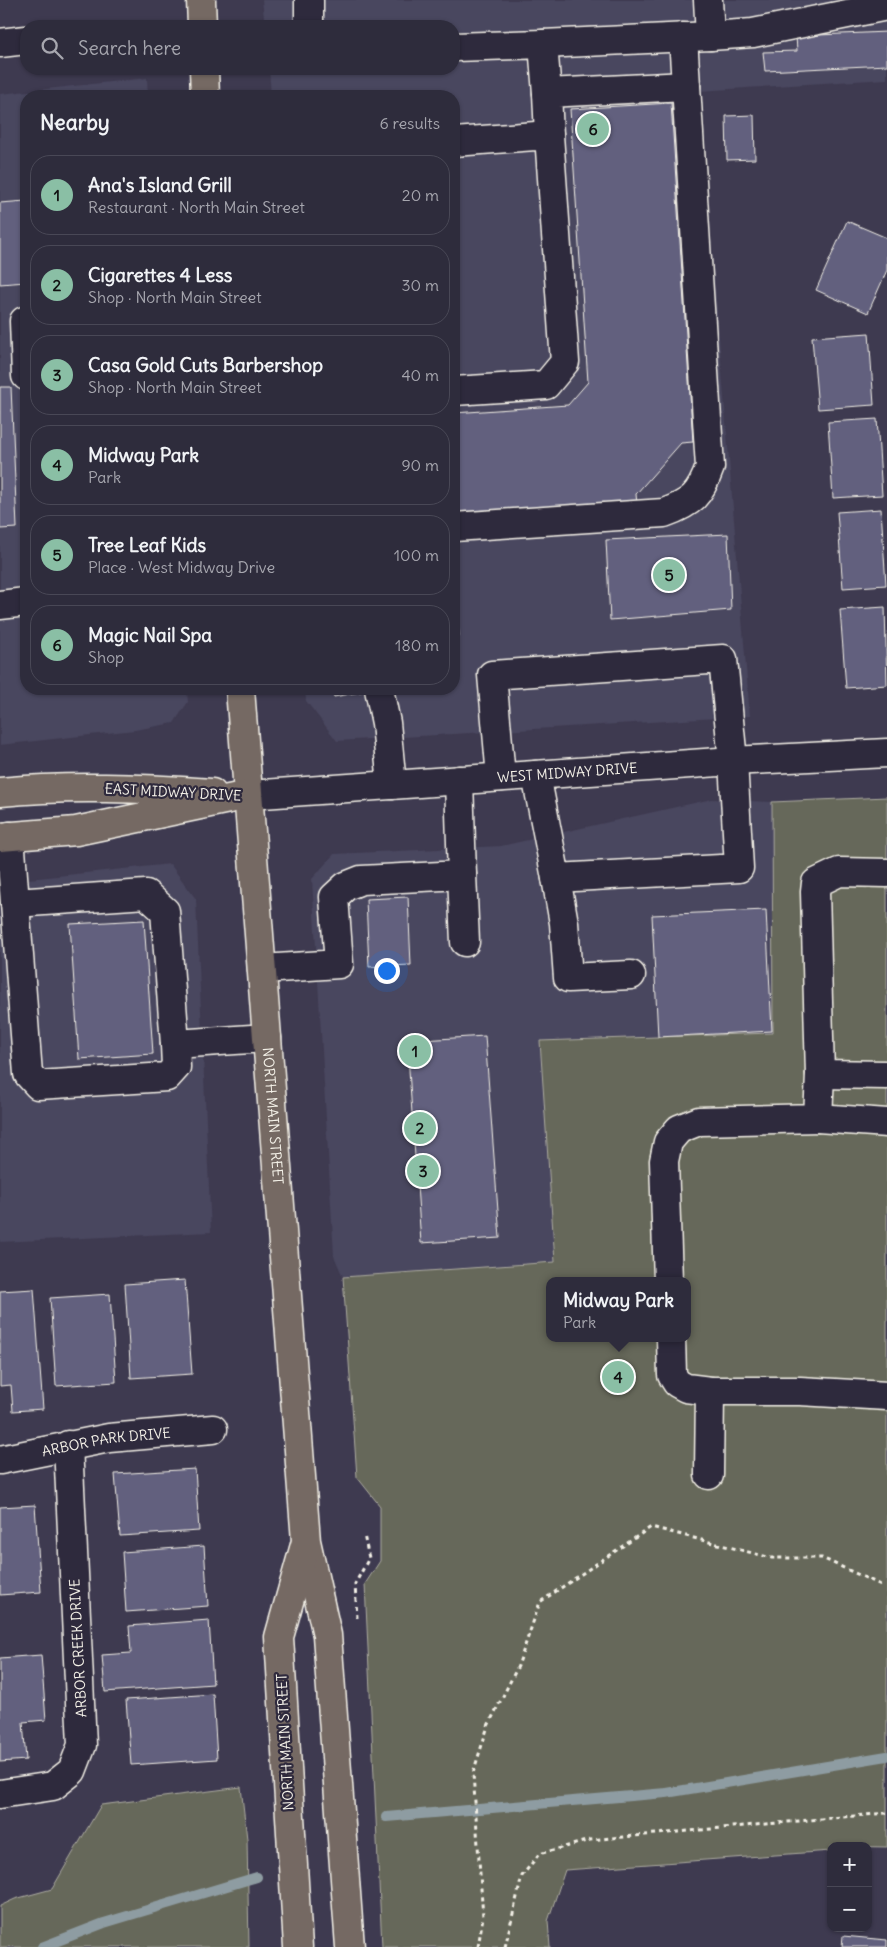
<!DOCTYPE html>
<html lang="en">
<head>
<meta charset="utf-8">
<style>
  :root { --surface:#2e2c3c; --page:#363443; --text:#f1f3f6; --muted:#a7a7af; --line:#494856; --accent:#8abfa5 }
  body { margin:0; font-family:Delius,sans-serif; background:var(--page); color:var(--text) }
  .controls { position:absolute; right:15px; bottom:15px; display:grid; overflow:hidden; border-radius:10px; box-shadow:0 1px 4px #0004 }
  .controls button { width:45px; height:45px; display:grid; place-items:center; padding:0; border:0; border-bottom:1px solid var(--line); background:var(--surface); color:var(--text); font:25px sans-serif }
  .you { position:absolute; left:386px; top:970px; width:18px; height:18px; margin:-12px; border:4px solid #fff; border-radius:50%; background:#1a73e8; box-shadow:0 0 0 8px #1a73e833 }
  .badge { display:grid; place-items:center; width:32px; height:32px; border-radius:50%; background:var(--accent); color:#111; font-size:16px; font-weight:700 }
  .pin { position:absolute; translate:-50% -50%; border:2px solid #fff; box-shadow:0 1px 5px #0006 }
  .popup { position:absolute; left:546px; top:1277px; width:145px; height:65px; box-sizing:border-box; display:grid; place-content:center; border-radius:10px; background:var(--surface); filter:drop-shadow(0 1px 4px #0005); font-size:16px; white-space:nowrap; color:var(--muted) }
  .popup b { font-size:19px; color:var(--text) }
  .popup::after { content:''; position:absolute; left:50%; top:100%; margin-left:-10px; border:10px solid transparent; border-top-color:var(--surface) }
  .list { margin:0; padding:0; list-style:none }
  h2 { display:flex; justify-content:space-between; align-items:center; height:65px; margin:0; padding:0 20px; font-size:21px }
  h2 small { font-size:16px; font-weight:400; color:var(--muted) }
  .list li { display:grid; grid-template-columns:32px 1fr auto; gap:15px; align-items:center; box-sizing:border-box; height:80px; margin:0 10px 10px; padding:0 10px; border:1px solid var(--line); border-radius:20px }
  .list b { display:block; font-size:19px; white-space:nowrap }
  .list p { margin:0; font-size:16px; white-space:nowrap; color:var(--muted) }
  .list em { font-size:16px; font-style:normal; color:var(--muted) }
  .icon { flex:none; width:28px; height:28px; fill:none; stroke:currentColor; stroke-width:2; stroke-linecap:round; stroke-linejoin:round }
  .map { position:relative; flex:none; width:887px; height:1947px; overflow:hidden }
  .search { position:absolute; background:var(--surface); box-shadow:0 1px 4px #0004; left:20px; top:20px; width:440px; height:55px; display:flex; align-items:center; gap:12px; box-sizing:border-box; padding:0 18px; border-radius:20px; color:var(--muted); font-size:19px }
  .panel { position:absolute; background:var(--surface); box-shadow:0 1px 4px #0004; left:20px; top:90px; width:440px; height:605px; border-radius:20px }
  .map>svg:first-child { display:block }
  .built { fill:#49465e }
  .green { fill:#66685a; stroke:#adaca1; fill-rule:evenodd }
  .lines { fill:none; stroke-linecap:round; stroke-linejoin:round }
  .stream { stroke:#8e9ca2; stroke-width:10 }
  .building { fill:#62617e; stroke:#f4f1e8 }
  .minor-casing { stroke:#f4f1e8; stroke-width:31 }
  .major-casing { stroke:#f4f1e8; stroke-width:31 }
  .path { stroke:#f4f1e8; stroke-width:3; stroke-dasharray:4 4; stroke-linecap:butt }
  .minor { stroke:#2f2a3d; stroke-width:28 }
  .major { stroke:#756964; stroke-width:28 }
  .labels { text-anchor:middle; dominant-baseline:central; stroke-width:4.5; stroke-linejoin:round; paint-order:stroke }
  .street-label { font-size:14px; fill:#f4f1e8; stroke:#2f2a3d }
</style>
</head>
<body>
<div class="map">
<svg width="887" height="1947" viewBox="0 0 887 1947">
  <rect width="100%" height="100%" fill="#3e3a50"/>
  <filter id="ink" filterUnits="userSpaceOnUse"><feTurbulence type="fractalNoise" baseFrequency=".02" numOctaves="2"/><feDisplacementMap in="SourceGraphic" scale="10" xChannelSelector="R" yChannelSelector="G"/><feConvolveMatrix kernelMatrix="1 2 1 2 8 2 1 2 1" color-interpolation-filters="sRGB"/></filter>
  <g filter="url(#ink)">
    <path class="built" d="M262 0H887V79L699 91 750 716 337 741 306 701 305 689H454V96H271L269 69H454V26H265Z
      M147 78 148 96H26V689H187L188 702 174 723 135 730 0 745V94Z
      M712 799 772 802 773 1033 540 1041 555 1263 343 1277 334 1256 312 879 334 854 501 846Z
      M170 864 196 899 211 1232 0 1242V882Z"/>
    <path class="green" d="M887 797V1847L831 1846V1851L565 1870 548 1921 550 1947H382L365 1584 380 1561V1506L357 1477 343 1277 555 1262 540 1041 773 1033 772 802ZM549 1281H687V1338H549Z
      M241 1787 247 1839 249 1947H0V1906L15 1899 52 1889 101 1805Z"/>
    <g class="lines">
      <path class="stream" d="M386 1817 666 1793 887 1756
        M42 1947 104 1923 257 1877"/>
    </g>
    <path class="building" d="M887 32V65L765 71 763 52 797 51 796 36Z
      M671 103 693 442 681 443 636 494 637 505 454 517V413L568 405 588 382 570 109Z
      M754 115 755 159 727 160 726 116Z
      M26 201V282L0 284V203Z
      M847 221 887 238V270L868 313 816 290Z
      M869 333 874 405 818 409 812 337Z
      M0 387H11L17 528 0 529Z
      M877 419 882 495 833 498 828 422Z
      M881 509 886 585 843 588 837 512Z
      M728 534 731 610 610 620 606 540Z
      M454 555 459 636 454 637Z
      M885 607 887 685 846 688 840 610Z
      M332 689H371V690L334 697Z
      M408 897 411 965 369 967 366 899Z
      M766 910 772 1031 658 1037 652 915Z
      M144 920 153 1054 79 1059 70 924Z
      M485 1036 500 1238 421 1243 407 1041Z
      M185 1280 192 1374 131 1378 125 1284Z
      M34 1289 43 1409 13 1411 11 1385 0 1386V1291Z
      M110 1294 116 1382 56 1386 50 1298Z
      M195 1469 199 1531 120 1536 115 1474Z
      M35 1505 41 1592 0 1595V1507Z
      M204 1546 208 1606 126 1612 122 1552Z
      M209 1620 213 1684 105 1692 102 1655 131 1653 129 1626Z
      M41 1655 46 1720 23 1722 26 1760 0 1762V1658Z
      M213 1694 217 1759 131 1765 126 1700Z
      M843 1936 887 1940V1947H842Z"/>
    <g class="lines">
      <defs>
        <g id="minor">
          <path d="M309 0V26"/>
          <path d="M710 36 753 33 887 6"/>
          <path d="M683 37 686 86"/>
          <path d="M0 43 26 40"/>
          <path d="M543 44 710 36 708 0"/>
          <path d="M454 47 543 44 547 93"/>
          <path d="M454 142 549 135 565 362 546 385 454 391"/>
          <path d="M26 321H24L26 376"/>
          <path d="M454 527 664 513C692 503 700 495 710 467L686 86 547 93 549 135"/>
          <path d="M0 605 26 602"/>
          <path d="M379 689 386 723 392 785"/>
          <path d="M501 777 492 675 723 659 733 761 739 868 556 878 536 775"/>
          <path id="s1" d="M248 795 733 761 887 753"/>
          <path d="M10 836 15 903 146 894 165 911 175 1044 267 1038"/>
          <path d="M887 873 839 872 816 883 815 892 820 1074 887 1075"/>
          <path d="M462 875 465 942"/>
          <path d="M556 878 564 923 568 978 631 975"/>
          <path d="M15 903 28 1074 38 1085 167 1077 176 1067 175 1044"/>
          <path d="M262 969 339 964 334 897 346 886 361 880 462 875 459 780"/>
          <path d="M818 1118 887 1123"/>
          <path d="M668 1281 664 1161 668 1142 679 1129 699 1121 818 1118 820 1074"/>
          <path d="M671 1338 672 1375 677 1383 686 1388 710 1391H800L887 1396"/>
          <path id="s2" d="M0 1460 109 1438 213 1429"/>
          <path d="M709 1475 710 1391"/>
          <path d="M0 1794 53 1786 72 1771 82 1745 68 1445"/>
        </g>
        <g id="major">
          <path d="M201 0 202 26"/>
          <path d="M204 69 205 96"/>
          <path id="s3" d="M240 689 306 1541 327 1635 350 1947"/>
          <path d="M0 792C70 785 141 788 212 793"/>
          <path d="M0 837 76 831 248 795"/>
          <path d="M298 1947 279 1637 305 1545"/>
        </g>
      </defs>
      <use href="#minor" class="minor-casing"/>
      <use href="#major" class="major-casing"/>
      <path class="path" d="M357 1618 355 1584 369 1558 364 1535
        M478 1947 483 1917 473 1773 488 1726 518 1666 540 1602 651 1527 772 1558H822L881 1585
        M505 1947 522 1876 539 1854 590 1840 887 1813"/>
      <use href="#minor" class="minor"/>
      <use href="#major" class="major"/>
    </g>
  </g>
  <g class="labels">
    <g class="street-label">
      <text stroke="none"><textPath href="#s1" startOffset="320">WEST MIDWAY DRIVE</textPath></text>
      <text transform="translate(173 792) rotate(3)">EAST MIDWAY DRIVE</text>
      <text stroke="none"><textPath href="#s3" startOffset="428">NORTH MAIN STREET</textPath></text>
      <text stroke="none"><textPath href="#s2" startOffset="108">ARBOR PARK DRIVE</textPath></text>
      <text transform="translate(78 1648) rotate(-93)">ARBOR CREEK DRIVE</text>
      <text transform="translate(285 1742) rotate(-93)">NORTH MAIN STREET</text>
    </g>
  </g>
</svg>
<div class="controls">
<button>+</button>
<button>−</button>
</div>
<div class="you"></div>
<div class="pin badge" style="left:415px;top:1051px">1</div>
<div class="pin badge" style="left:420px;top:1128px">2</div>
<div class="pin badge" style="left:423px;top:1171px">3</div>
<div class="pin badge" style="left:618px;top:1377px">4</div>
<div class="popup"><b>Midway Park</b>Park</div>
<div class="pin badge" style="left:669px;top:575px">5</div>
<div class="pin badge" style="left:593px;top:129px">6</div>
<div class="search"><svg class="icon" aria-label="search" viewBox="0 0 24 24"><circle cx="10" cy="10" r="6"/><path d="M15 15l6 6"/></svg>Search here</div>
<section class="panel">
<h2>Nearby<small>6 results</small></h2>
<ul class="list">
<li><span class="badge">1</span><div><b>Ana's Island Grill</b><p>Restaurant · North Main Street</p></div><em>20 m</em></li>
<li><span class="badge">2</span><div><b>Cigarettes 4 Less</b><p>Shop · North Main Street</p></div><em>30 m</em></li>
<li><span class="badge">3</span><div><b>Casa Gold Cuts Barbershop</b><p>Shop · North Main Street</p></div><em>40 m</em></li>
<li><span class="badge">4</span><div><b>Midway Park</b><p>Park</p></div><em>90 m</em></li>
<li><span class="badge">5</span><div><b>Tree Leaf Kids</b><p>Place · West Midway Drive</p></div><em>100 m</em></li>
<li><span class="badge">6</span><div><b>Magic Nail Spa</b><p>Shop</p></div><em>180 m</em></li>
</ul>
</section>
</div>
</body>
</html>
